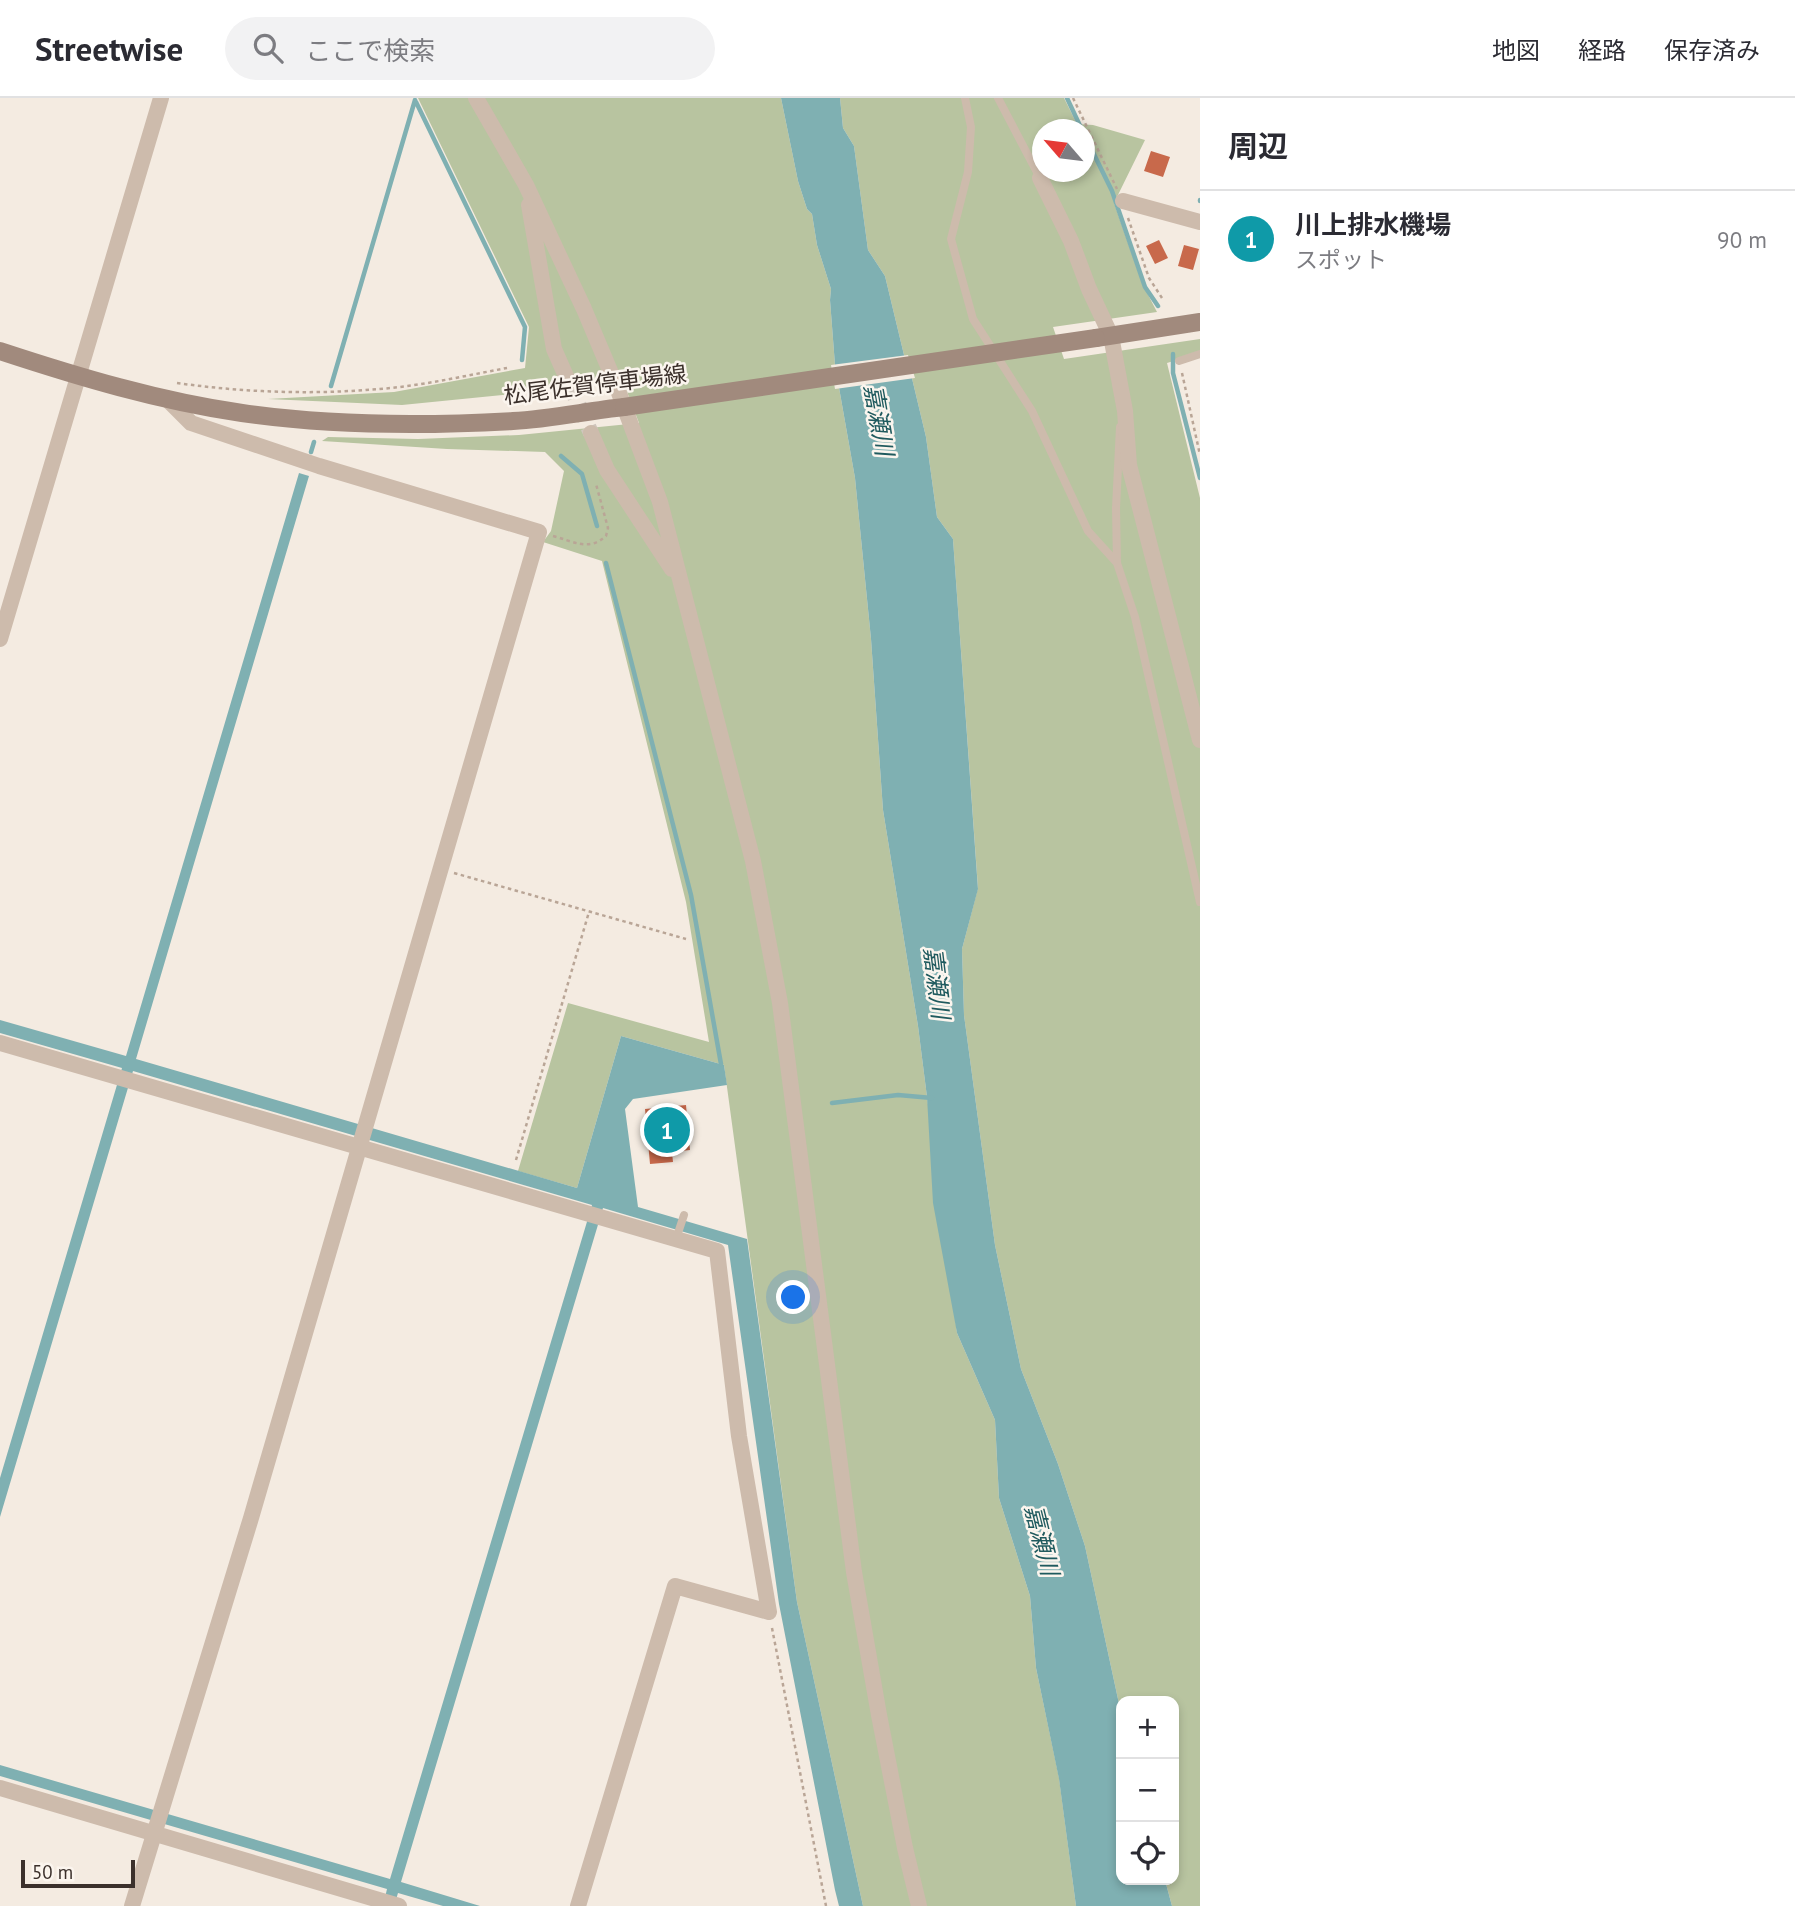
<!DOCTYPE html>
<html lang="ja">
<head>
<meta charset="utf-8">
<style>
  :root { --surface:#fff; --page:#f2f2f3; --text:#2b2b33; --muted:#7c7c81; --line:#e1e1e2; --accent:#b45309 }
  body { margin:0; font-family:"PT Sans","Noto Sans JP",sans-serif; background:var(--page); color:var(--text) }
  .controls { position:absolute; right:21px; bottom:21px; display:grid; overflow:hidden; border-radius:14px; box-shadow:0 4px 10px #0003 }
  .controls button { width:63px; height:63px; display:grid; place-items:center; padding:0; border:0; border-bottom:2px solid var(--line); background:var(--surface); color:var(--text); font:35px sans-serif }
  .compass { position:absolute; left:1032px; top:21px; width:63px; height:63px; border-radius:50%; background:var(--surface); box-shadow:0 4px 10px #0003; rotate:298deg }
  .scale { position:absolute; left:21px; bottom:18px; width:114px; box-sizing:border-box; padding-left:7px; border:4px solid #3b302b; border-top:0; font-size:19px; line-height:24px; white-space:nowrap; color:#3b302b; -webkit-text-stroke:5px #fbf5ee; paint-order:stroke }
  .you { position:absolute; left:794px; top:1200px; width:24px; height:24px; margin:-18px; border:5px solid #fff; border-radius:50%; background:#1a73e8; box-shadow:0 0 0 10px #1a73e833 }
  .badge { display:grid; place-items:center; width:46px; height:46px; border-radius:50%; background:var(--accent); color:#fff; font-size:23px; font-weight:700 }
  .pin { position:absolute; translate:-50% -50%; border:4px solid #fff; box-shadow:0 2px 7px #0006 }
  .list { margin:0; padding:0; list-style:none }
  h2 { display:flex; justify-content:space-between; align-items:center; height:91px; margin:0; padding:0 28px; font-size:30px }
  h2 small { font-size:23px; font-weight:400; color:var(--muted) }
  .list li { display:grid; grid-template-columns:46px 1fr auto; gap:21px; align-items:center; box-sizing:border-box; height:98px; padding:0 28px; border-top:2px solid var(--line) }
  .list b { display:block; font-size:26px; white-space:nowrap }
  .list p { margin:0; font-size:23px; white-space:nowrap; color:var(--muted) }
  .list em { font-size:23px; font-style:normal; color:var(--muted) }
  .icon { flex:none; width:38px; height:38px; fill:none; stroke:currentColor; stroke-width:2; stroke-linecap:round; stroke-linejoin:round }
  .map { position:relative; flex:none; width:1200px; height:1808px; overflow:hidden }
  header { display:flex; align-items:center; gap:42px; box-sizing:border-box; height:98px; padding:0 35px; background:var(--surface); border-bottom:2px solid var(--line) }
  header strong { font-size:33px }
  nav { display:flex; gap:38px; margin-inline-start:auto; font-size:24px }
  .search { width:490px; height:63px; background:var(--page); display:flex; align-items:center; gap:18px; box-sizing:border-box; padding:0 24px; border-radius:38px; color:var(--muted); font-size:26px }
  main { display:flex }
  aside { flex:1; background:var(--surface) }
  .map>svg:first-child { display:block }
  .green { fill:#b8c4a0; fill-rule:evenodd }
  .water { fill:#7fb0b2 }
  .pier { fill:#f4ebe1 }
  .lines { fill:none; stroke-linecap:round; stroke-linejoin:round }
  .stream { stroke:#7fb0b2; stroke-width:4.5 }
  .building { fill:#c8694b }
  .street-tunnel { stroke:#cfc6bd; stroke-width:16; stroke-dasharray:16 8; stroke-linecap:butt }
  .path { stroke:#b9a596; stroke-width:2.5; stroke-dasharray:3.5 3.5; stroke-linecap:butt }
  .lane { stroke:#cdbbac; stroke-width:8 }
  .street { stroke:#cdbbac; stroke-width:16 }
  .secondary { stroke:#a18a7d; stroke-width:18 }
  .secondary-bridge { stroke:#a18a7d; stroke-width:18 }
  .labels { text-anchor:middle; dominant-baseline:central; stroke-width:5; stroke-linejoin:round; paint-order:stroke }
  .street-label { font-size:23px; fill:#3b302b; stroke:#fbf5ee }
  .water-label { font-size:24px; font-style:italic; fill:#1f5a5e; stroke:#fbf5ee }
</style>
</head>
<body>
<header>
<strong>Streetwise</strong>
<div class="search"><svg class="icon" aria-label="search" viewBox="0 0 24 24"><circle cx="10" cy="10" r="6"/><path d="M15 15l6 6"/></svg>ここで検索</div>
<nav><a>地図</a><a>経路</a><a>保存済み</a></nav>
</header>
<main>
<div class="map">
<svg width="1200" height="1808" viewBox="0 0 1200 1808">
  <rect width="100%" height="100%" fill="#f4ebe1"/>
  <path class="green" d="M418 0H781L798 83 807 111 812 116 817 147 831 191 830 202 835 267 855 380 871 541 883 712 918 928 957 1235 995 1322 999 1400 1030 1498 1036 1570 1059 1680 1076 1808H863L797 1504 724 967 621 938 577 1090 518 1073 568 905 709 944 686 804 602 463 543 444 551 433 564 373 545 354 447 351 322 343 328 339 418 341 519 337 639 325 621 278 513 296 402 307 268 301 394 294 525 270 529 229Z
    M840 0H1064L1077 26 1093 27 1145 42 1114 105 1142 185 1157 214 1053 229 1064 261 1200 241V255L1167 265 1200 400V1808H1172L1165 1782H1174V1603H1121V1615L1085 1448 1058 1366 1021 1271 995 1147 964 917 962 851 978 790 953 441 937 419 926 339 910 272 904 257 885 178 868 152 854 48 843 30ZM1042 32H1084V74H1042Z"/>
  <path class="water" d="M781 0H840L843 30 854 48 868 152 885 178 904 257 910 272 926 339 937 419 953 441 978 791 962 851 964 917 995 1147 1021 1271 1058 1366 1085 1448 1121 1615V1782H1165L1172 1808H1076L1059 1681 1036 1570 1030 1498 999 1400 995 1322 957 1235 933 1105 927 999 918 928 883 712 871 541 855 380 835 267 830 202 831 191 817 147 812 116 807 111 798 83Z
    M299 375 309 378 136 961 577 1090 621 938 724 967 727 987 633 1001 625 1011 638 1109 747 1141 797 1504 863 1808H839L835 1792 779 1506 728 1147 603 1110 401 1784 480 1808H443L398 1795 394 1808H383L387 1791 0 1678V1667L390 1781 592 1107 133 973 0 1419V1380L122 970 0 935V922L126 958Z"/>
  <path class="pier" d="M908 257 915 280 835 291 831 267Z"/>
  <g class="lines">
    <path class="stream" d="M1067 0 1082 32
      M416 4 525 229 522 262
      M1084 36 1112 93 1145 189 1158 208
      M1200 102V103
      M1173 256V275L1200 380
      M331 288 415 2
      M311 354 314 344
      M561 358 582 376 597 428
      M606 465 691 797 721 966
      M832 1005 898 997 932 1000"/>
  </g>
  <path class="building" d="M1151 53 1170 59 1163 79 1144 73Z
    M1159 142 1168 160 1155 166 1146 148Z
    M1184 147 1199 151 1193 172 1178 168Z
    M686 1007 690 1052 672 1054 673 1064 650 1066 645 1011Z"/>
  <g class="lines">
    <path class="street-tunnel" d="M569 285 591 335"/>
    <path class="path" d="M1073 0 1117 91
      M1128 120 1149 180 1162 200
      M1182 275 1200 357
      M177 285C248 295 319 297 391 290 430 286 469 277 507 270
      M553 438C573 443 588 454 606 438L608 430 596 386
      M454 775 686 841
      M516 1062 589 814
      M772 1530 826 1808"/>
    <path class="lane" d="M965 0 971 29 968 74 951 141 973 221 1032 313 1088 433 1117 465
      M998 0 1040 80
      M1179 263 1200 256
      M1120 329 1116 410 1117 465 1135 519 1200 804
      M676 1141 684 1117"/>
    <path class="street" d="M476 0 526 87 584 211 616 287 660 404 753 763 780 905 854 1474 879 1617 905 1750 919 1808
      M1040 80 1071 143 1089 191 1111 238 1125 313 1129 367 1200 642
      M1123 103 1200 124
      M529 107 554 251 569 285
      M591 335 607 372 672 471
      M0 541 161 0
      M0 945 717 1153 739 1338 769 1514 675 1488 578 1808
      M0 1690 399 1808
      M132 1808 251 1420 539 434 319 368 191 325 166 300"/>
    <path class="secondary" d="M1096 240 1200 224
      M0 253C79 279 159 303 242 315 331 328 424 328 513 323 550 321 587 313 624 309"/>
    <path class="secondary-bridge" d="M624 309 1096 240"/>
  </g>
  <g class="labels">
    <g class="street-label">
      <text transform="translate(595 286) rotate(-7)">松尾佐賀停車場線</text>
    </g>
    <g class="water-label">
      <text transform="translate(879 322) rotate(80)">嘉瀬川</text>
      <text transform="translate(937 885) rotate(83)">嘉瀬川</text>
      <text transform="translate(1042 1442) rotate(76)">嘉瀬川</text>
    </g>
  </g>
</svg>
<div class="controls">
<button>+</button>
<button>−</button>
<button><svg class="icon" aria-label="locate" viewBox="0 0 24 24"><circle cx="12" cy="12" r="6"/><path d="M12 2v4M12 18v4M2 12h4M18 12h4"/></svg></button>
</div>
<svg class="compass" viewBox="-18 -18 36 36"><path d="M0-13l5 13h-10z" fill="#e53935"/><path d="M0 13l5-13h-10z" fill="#7c7c81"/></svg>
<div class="scale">50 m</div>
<div class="you"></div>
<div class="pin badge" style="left:667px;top:1032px;background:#0f9aa8">1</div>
</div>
<aside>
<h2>周辺<small></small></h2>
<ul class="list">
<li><span class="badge" style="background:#0f9aa8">1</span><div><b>川上排水機場</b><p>スポット</p></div><em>90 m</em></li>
</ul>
</aside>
</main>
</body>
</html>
